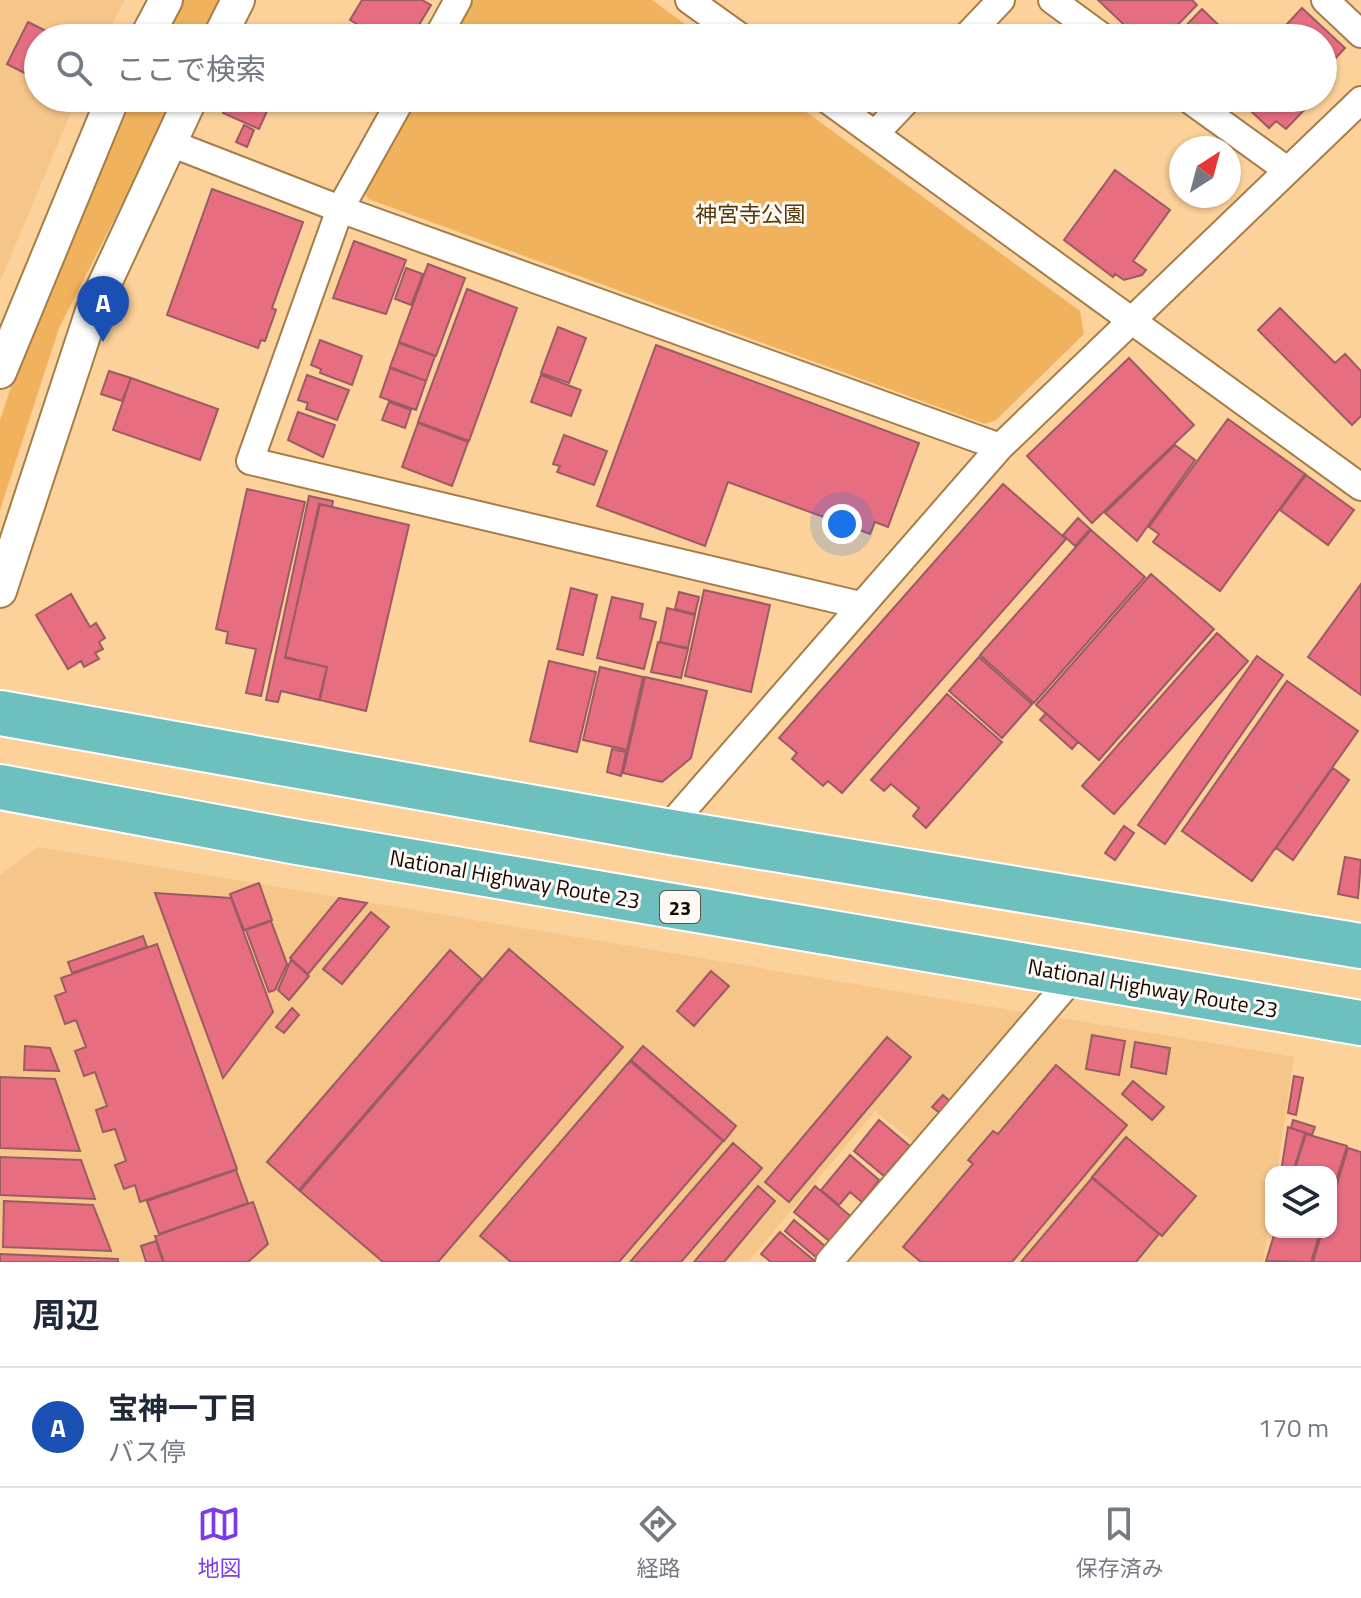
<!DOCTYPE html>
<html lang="ja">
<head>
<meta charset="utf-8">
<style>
  :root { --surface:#fff; --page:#f6f6f7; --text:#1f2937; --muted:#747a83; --line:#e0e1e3; --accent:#7c3aed }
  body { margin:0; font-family:"Titillium Web","Noto Sans JP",sans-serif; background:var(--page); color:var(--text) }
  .controls { position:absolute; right:24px; bottom:24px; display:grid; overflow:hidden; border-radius:16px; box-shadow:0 2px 6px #0004 }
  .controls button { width:72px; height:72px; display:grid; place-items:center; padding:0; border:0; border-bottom:2px solid var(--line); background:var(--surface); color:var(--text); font:40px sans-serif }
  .compass { position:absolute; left:1169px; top:136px; width:72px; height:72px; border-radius:50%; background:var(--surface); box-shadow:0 2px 6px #0004; rotate:36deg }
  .you { position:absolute; left:842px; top:524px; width:28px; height:28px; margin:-20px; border:6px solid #fff; border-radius:50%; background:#1a73e8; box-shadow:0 0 0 12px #1a73e833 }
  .badge { display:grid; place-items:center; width:52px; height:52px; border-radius:50%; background:var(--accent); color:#fff; font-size:26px; font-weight:700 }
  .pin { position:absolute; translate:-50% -66px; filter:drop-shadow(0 2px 4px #0008) }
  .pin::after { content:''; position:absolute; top:42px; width:28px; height:24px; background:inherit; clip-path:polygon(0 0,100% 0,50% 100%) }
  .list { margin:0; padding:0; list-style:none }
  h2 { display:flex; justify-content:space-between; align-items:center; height:104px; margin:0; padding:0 32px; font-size:34px }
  h2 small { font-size:26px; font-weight:400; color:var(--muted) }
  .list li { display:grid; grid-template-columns:52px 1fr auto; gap:24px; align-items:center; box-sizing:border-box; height:120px; padding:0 32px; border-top:2px solid var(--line) }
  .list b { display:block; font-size:30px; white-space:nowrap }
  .list p { margin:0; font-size:26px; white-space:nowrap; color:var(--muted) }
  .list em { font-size:26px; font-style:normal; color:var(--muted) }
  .icon { flex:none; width:44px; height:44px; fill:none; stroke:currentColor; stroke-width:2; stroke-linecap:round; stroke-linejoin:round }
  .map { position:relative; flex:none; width:1361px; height:1262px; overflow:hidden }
  .search { position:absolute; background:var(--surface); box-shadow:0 2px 6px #0004; left:24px; right:24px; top:24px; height:88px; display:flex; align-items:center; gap:20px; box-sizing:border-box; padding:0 28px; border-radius:44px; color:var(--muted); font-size:30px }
  .sheet { height:224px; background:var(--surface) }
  nav { display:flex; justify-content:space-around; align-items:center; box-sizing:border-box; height:112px; border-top:2px solid var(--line); background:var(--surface); font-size:22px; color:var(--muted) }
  nav a { display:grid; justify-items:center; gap:4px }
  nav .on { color:var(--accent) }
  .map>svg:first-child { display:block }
  .built { fill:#f5c589 }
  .green { fill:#f1b25e }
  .building { fill:#e66e80; stroke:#9b5b63; stroke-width:2 }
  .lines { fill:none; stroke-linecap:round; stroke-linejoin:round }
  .minor-casing { stroke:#a47d49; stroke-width:30 }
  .tertiary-casing { stroke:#a47d49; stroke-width:36 }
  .trunk-casing { stroke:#fff; stroke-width:48 }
  .minor { stroke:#fff; stroke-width:26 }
  .tertiary { stroke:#fff; stroke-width:32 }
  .trunk { stroke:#6ec0be; stroke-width:44 }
  .labels { text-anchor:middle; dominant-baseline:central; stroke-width:6; stroke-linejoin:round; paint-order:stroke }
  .shield { fill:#fdf9f4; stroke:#5d5149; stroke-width:2 }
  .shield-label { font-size:20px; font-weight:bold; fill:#180900 }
  .park-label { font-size:22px; fill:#56380b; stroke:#fdf9f4 }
  .street-label { font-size:22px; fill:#180900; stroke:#fdf9f4 }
</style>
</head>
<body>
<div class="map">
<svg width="1361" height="1262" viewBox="0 0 1361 1262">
  <rect width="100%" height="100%" fill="#fcd19a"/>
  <path class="built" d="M0 0H125L105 38H38V98H77L0 282Z
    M38 847 1034 1014 918 1146 875 1111 748 1262H0V875Z
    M1054 1017 1294 1057 1277 1172H1271V1209L1263 1262H843Z"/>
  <path class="green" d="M182 0H226L206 38H163Z
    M474 0H652L704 38H451Z
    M133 98H176L59 328 0 510V420L25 345Z
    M416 98H787L1080 311 1084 334 996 420 985 424 368 199 362 188Z"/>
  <path class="building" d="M362 0H422L431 5 411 38H381L350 20Z
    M1098 0H1192L1197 5 1165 38H1138Z
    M1302 8 1345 48 1323 72V38H1274Z
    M1202 9 1232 38H1174Z
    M28 22 60 38H38V80L7 64Z
    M230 98H273L259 129 223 113Z
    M1237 98H1304L1310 104 1286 129 1276 121 1269 128Z
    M244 125 254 130 247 147 236 142Z
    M1115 170 1170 210 1133 261 1146 270 1142 275 1124 280 1115 274 1113 277 1064 240Z
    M212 189 303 222 272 308 276 310 265 341 261 340 258 348 167 315Z
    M354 241 406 260 386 314 333 298Z
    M428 264 465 278 436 356 399 342Z
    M406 268 423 274 411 305 395 299Z
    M467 289 517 308 469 441 418 422Z
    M1280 308 1335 363 1345 354 1361 371V416L1352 425 1258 330Z
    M558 327 586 338 569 383 541 373Z
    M320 340 362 356 352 385 320 373 321 369 311 365Z
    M399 343 435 356 426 381 390 367Z
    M656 345 919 443 888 527 875 522 870 534 728 482 705 546 597 506Z
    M1129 358 1194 425 1092 523 1027 456Z
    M390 368 426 381 416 410 380 397Z
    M109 371 131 378 122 401 101 394Z
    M307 375 349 390 337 420 306 409 308 403 298 400Z
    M541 375 581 390 571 416 531 402Z
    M131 378 218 409 200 460 113 430Z
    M389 402 411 410 405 428 382 420Z
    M298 412 335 425 323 457 288 440Z
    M1228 419 1305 474 1220 591 1153 542 1159 534 1149 527Z
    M418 423 468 442 452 486 402 467Z
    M564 435 607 451 594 485 557 472 560 466 553 464Z
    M1175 445 1195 460 1137 541 1105 513Z
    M1306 475 1354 510 1328 545 1280 510Z
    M1003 484 1066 539 842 793 828 781 823 786 792 759 797 753 779 738Z
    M247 489 305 502 261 696 246 693 256 649 226 643 228 632 216 629Z
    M309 496 333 501 332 507 319 504 285 658 327 667 319 700 281 691 278 702 266 700Z
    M320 504 409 525 366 711 320 700 327 667 285 657Z
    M1078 518 1090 529 1075 546 1063 535Z
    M1091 530 1145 577 1034 703 980 655Z
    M1151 574 1214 629 1099 760 1036 705Z
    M1361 584V695L1308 657Z
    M571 588 597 595 583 655 557 649Z
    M704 590 770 605 751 692 685 676Z
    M679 592 699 597 695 614 675 609Z
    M71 594 90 627 96 623 105 638 99 642 103 649 95 653 99 659 84 667 81 661 68 669 36 615Z
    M612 597 643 604 640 618 656 622 644 669 597 658Z
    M667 608 695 615 688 648 660 642Z
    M1217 633 1248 661 1114 814 1082 786Z
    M658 642 688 649 681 678 651 672Z
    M1257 656 1283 675 1165 844 1138 825Z
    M979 657 1032 704 1002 738 949 691Z
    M549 661 596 672 577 752 530 741Z
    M600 667 643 677 627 750 583 740Z
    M645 677 707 691 691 758 662 782 623 773Z
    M1287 681 1358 731 1252 881 1182 831Z
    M947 694 1002 742 926 828 913 816 919 808 891 784 884 791 871 780Z
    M1046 713 1078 742 1072 749 1040 720Z
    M612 749 626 752 621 776 607 772Z
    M1333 768 1349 780 1293 860 1276 848Z
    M1124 826 1134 833 1115 860 1105 853Z
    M1345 857 1361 860 1358 898 1338 894Z
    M259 883 272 920 244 930 230 894Z
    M155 893 231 898 273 1012 223 1078Z
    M339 898 367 903 308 974 290 958Z
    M371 912 389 927 342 984 323 969Z
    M271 921 287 964 275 990 269 992 246 930Z
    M143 936 147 947 72 973 68 962Z
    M157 944 237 1169 140 1202 135 1185 124 1189 115 1165 126 1161 115 1129 103 1132 96 1110 107 1106 95 1072 84 1076 75 1051 86 1047 76 1020 65 1024 55 996 66 992 61 978Z
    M509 949 623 1047 438 1262H383L300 1191Z
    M450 950 482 979 299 1190 267 1162Z
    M291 960 309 976 289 1000 278 990Z
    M711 971 729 986 694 1026 677 1011Z
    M292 1008 299 1015 284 1033 276 1027Z
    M1092 1035 1125 1041 1119 1075 1086 1069Z
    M887 1037 911 1057 789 1202 765 1182Z
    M1135 1042 1170 1048 1166 1074 1131 1067Z
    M25 1046 50 1048 59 1071 24 1070Z
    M643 1046 736 1126 724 1141 631 1060Z
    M630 1061 723 1141 619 1262H511L480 1236Z
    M1056 1065 1127 1125 1012 1262H921L903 1247 973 1164 968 1160 993 1131 998 1134Z
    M1294 1076 1303 1078 1296 1115 1288 1113Z
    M0 1077 55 1079 80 1151 0 1148Z
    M1133 1081 1164 1107 1152 1120 1122 1094Z
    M943 1095 951 1102 941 1114 932 1107Z
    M879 1120 910 1146 884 1176 854 1151Z
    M1293 1120 1315 1127 1312 1135 1291 1128Z
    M1288 1127 1305 1133 1293 1172H1281Z
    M1306 1134 1347 1146 1331 1197V1172H1294Z
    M1126 1137 1196 1196 1162 1236 1092 1177Z
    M733 1143 762 1168 681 1262H630Z
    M1348 1148 1361 1152V1262H1313L1322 1232H1331V1204Z
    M850 1155 879 1180 862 1202 850 1192 839 1205 821 1190Z
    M0 1157 81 1160 95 1199 0 1195Z
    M236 1170 248 1203 159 1234 147 1201Z
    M1092 1178 1159 1234 1136 1262H1021Z
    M758 1186 775 1201 724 1262H694Z
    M815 1186 854 1219 833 1244 794 1212Z
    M4 1201 93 1205 111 1251 3 1247Z
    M253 1202 268 1244 248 1262H164L155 1236Z
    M794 1220 826 1247 817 1258 785 1231Z
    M780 1232 816 1262H771L761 1254Z
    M1275 1232H1320L1311 1262 1266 1261Z
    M156 1241 163 1262H146L141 1246Z
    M0 1254 118 1259V1262H0Z"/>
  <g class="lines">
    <defs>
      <path id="minor" d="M689 0 742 38
        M1052 0 1104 38
        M1325 0 1361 34
        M437 38 458 0
        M965 38 1001 0
        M402 98 340 209 250 461 860 605
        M825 98 1361 487
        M1187 98 1287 170
        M875 134 909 98
        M170 143 340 209 1000 447
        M665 831 1000 447 1361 100
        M829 1262 1075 975"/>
      <path id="tertiary" d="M146 38 166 0
        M219 38 238 0
        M0 372 113 98
        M0 591 92 311 191 98"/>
      <path id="trunk" d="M0 713 665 831 1361 946
        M0 787 297 842 1361 1023"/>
    </defs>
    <use href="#minor" class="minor-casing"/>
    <use href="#tertiary" class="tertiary-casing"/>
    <use href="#trunk" class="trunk-casing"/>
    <use href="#minor" class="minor"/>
    <use href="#tertiary" class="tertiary"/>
    <use href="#trunk" class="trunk"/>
  </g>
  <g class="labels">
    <rect class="shield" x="660" y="891" width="40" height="32" rx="6"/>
    <g class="shield-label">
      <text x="680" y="907">23</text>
    </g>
    <g class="park-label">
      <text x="750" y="214">神宮寺公園</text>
    </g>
    <g class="street-label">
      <text transform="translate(515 879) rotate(10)">National Highway Route 23</text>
      <text transform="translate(1153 988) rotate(10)">National Highway Route 23</text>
    </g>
  </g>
</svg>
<div class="controls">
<button><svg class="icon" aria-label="layers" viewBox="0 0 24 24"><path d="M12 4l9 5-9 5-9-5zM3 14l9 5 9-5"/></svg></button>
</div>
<svg class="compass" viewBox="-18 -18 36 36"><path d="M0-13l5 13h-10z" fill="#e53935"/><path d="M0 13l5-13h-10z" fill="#747a83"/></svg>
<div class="you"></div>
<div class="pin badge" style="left:103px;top:342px;background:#1a4fb4">A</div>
<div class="search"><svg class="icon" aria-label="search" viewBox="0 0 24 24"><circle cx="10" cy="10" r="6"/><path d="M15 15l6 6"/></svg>ここで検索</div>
</div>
<section class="sheet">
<h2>周辺<small></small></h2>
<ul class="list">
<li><span class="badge" style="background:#1a4fb4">A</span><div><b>宝神一丁目</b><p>バス停</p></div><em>170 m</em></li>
</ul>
</section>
<nav>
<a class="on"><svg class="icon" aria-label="map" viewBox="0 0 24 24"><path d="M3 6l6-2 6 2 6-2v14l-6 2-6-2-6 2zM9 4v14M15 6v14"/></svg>地図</a>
<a><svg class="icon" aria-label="directions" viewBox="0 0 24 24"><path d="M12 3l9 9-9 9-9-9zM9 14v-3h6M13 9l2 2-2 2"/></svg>経路</a>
<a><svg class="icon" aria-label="saved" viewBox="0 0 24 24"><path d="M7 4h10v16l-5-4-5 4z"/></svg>保存済み</a>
</nav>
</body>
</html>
